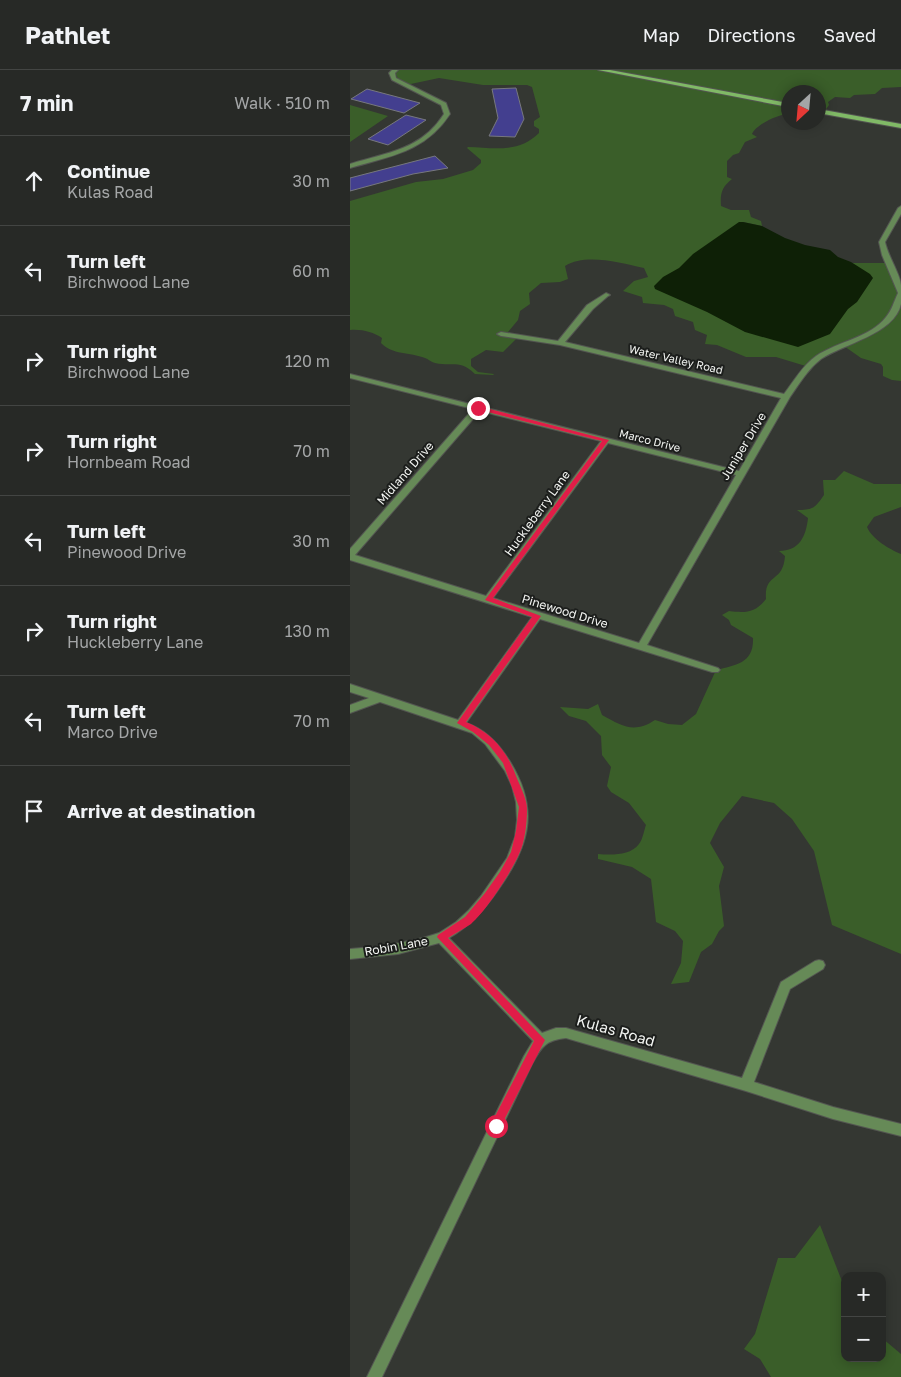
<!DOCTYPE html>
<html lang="en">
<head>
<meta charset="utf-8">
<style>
  :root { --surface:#272926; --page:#333532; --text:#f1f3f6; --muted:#a4a6a7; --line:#434543 }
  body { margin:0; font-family:"Golos Text",sans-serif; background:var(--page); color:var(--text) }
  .controls { position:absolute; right:15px; bottom:15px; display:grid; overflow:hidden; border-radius:10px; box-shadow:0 2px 12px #0003 }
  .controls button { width:45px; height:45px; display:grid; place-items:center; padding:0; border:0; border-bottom:1px solid var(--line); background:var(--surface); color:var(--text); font:25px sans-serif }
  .compass { position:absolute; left:431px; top:15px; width:45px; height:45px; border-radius:50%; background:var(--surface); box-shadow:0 2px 12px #0003; rotate:206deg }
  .stop { position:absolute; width:15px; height:15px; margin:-11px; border:4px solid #e11d48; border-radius:50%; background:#fff }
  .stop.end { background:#e11d48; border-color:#fff; box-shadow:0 1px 5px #0008 }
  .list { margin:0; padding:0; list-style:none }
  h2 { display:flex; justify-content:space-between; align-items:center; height:65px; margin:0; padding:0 20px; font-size:21px }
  h2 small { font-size:16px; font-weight:400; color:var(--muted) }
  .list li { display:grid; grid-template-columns:32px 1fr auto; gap:15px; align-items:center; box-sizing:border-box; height:90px; padding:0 20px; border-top:1px solid var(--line) }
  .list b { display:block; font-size:19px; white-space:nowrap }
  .list p { margin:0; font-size:16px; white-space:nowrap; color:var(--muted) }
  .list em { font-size:16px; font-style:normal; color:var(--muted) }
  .icon { flex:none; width:28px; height:28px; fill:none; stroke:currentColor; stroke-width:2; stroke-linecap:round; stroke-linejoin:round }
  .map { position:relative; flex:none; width:551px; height:1307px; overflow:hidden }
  header { display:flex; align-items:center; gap:30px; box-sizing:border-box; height:70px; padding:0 25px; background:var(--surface); border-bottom:1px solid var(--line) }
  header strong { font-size:24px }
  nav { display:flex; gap:28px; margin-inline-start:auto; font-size:18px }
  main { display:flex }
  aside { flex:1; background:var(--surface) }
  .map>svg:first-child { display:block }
  .green { fill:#3a5e29 }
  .water { fill:#0e2006 }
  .building { fill:#433f8f; stroke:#77787e }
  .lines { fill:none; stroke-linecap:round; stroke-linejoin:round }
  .street-casing { stroke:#535551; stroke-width:2 }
  .secondary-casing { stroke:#535551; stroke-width:2 }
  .street { fill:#668a57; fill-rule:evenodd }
  .secondary { fill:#80b966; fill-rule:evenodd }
  .route { fill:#e11d48 }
  .labels { text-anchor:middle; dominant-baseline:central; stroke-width:4; stroke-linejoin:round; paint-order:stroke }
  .far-street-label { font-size:11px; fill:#f3f5f2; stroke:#1c1e1c }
  .street-label { font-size:12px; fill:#f3f5f2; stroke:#1c1e1c }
  .near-street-label { font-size:15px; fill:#f3f5f2; stroke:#1c1e1c }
</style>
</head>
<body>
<header>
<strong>Pathlet</strong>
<nav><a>Map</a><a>Directions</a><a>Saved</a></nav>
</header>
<main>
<aside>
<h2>7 min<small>Walk · 510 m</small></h2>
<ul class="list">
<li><svg class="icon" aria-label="ahead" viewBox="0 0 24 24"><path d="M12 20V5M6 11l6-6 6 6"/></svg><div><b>Continue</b><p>Kulas Road</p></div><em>30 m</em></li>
<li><svg class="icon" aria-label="left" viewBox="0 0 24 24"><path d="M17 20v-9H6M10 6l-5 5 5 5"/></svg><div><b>Turn left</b><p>Birchwood Lane</p></div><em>60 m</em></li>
<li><svg class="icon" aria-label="right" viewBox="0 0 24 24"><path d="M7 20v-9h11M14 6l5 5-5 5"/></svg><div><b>Turn right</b><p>Birchwood Lane</p></div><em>120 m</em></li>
<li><svg class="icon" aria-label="right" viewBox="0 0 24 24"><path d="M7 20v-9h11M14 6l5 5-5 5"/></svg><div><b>Turn right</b><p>Hornbeam Road</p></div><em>70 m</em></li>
<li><svg class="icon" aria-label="left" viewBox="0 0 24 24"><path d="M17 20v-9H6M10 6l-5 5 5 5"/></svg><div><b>Turn left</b><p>Pinewood Drive</p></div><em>30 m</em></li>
<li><svg class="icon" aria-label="right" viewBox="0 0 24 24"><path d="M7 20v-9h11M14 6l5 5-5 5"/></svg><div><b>Turn right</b><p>Huckleberry Lane</p></div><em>130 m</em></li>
<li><svg class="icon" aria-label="left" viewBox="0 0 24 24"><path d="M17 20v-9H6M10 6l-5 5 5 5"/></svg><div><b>Turn left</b><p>Marco Drive</p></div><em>70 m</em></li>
<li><svg class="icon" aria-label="arrive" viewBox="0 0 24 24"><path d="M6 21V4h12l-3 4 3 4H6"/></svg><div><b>Arrive at destination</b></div></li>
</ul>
</aside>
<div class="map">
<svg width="551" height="1307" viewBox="0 0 551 1307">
  <rect width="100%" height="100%" fill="#343732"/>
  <path class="green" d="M44 0H551V17L532 18 525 24 504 25 500 28 485 27 478 32 479 35 474 42 469 41 468 22H438V44C429 44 405 55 402 64L407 67 395 72 389 83 383 85 377 91V107L382 109C372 117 370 123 371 136L381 140H399L401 147 411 151 412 156 393 152H389L502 193H536L551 219V311L542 310 533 306V297L531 294 511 288 494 276 481 281 459 297 426 287H396L367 275 355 274 357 265 345 260 343 252 325 246 323 239 314 235 293 233 292 227 273 221 284 211 298 207 294 198C270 193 236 183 215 196L218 209 210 212 191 213 179 223 180 234 170 241 168 250 158 262 169 266 153 282 136 280 121 289V296L128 302 144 304 143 305 125 304C110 289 103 297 85 293 81 292 78 289 75 288 60 282 42 285 31 273L32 268C23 262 12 259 0 260V131L66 112 93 109 123 100 131 93V90L117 78 118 77C145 78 169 83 189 63V59L184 56V51L190 47 182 17 177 15H133L89 8 56 15 48 9Z
    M0 35 38 46 0 72Z
    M494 401 524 414H551V437L524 447 517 457C522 469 539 479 551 484V884L482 855 464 781 442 749 424 733 392 726 370 753 360 773 374 797 369 816 374 856 369 861 362 874 351 882 339 912 321 914 331 893 333 871 325 861 306 852 301 809 282 797 248 789V784C261 785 280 786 289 774 293 769 294 760 296 755L279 733 261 722 257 716 261 697 252 685 251 666 236 651 219 646 210 637 238 639 248 634 252 645C272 656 284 664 305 650L318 654 332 655 346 644 366 600C386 595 404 593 403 568L381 555 379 550 372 545 379 541C396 543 405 543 416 529 414 502 433 514 435 486L429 481C449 481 456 467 458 448L447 440C463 440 465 438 474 425L473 410H485Z
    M470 1155 495 1219V1288H532V1268L551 1284V1307H421L410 1289 394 1279 405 1264 428 1188H445Z"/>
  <path class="water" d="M389 152H393L412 156 435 168 455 175 480 180 488 187 501 192 520 204 523 208 507 232 498 239 480 264 448 277 395 262 357 242 305 219 304 216 313 207 329 198 343 184Z"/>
  <path class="building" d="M166 18 174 49 165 67 139 66 148 48 142 19Z
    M17 19 70 33 54 43 1 29Z
    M56 45 76 50 38 75 18 69Z
    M85 86 98 98 63 104 0 121V108Z"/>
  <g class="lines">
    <defs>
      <path id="street" d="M42 0H48L45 3 46 8 96 33 100 44C75 82 41 86 0 98V94C38 82 71 80 94 44L91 35 42 10 39 3Z
        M551 136V144L535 172C538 186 550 204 551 215 551 221 551 228 551 234 545 264 493 274 471 289 458 299 449 314 440 327L297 575 368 598 370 600 368 602H362L190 549 116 653C135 659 148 673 159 690 190 739 180 775 148 820 135 839 120 856 99 868L192 963 206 958H216L392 1008 431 912 465 891 469 890 473 891 475 895 473 899 440 919 404 1012 483 1037 551 1054V1066L483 1049 396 1021 216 968C196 970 191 977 182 994L32 1307H17L174 986 183 971 89 873 48 884 0 889V879L35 876 73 868 89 863 106 852 119 840 131 826 157 788 165 767 167 750 166 732 162 716 155 701 135 674 122 663 30 632 0 643V635L19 628 0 622V614L108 650 182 547 0 490V479L123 339 0 308V304L389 401 431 328 210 275 151 266 147 264 151 262 208 271 237 235 256 223 260 225 258 226 243 239 215 272 434 324C444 311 453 295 466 286 488 271 520 268 536 247 542 240 544 231 548 223L532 185 529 172 548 138ZM130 341 251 371 136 526 5 485ZM258 373 386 405 289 573 143 528Z"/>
      <path id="secondary" d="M248 0H260L438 33V37Z
        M468 39 551 54V58L468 43Z"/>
    </defs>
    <use href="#street" class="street-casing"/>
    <use href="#secondary" class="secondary-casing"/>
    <use href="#street" class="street"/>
    <use href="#secondary" class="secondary"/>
  </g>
  <path class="route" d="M128 336 259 370 143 528 191 546 116 652C141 662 157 681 166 706 170 716 177 729 177 739 177 753 175 772 169 784 160 804 137 840 121 854 114 859 105 863 98 868L195 970 149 1060 146 1061 140 1056 184 971 87 867 88 865 115 847 135 823 150 802 161 782 166 761 169 737 153 693 139 675 123 662 107 653 182 547 135 530 252 371 126 339 125 338Z"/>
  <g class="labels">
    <g class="far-street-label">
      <text transform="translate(326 289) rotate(13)">Water Valley Road</text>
      <text transform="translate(300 370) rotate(14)">Marco Drive</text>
    </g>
    <g class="street-label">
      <text transform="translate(393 376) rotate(-59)">Juniper Drive</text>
      <text transform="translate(55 403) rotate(-49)">Midland Drive</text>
      <text transform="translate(187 443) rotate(-54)">Huckleberry Lane</text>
      <text transform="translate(215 541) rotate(17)">Pinewood Drive</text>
      <text transform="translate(46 876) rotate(-10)">Robin Lane</text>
    </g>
    <g class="near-street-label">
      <text transform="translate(266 960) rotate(16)">Kulas Road</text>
    </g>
  </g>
</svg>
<div class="controls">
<button>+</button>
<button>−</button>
</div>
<svg class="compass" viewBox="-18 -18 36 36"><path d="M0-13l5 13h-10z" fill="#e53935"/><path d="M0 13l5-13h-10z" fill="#a4a6a7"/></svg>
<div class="stop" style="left:146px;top:1056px"></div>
<div class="stop end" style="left:128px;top:338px"></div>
</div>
</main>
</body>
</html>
